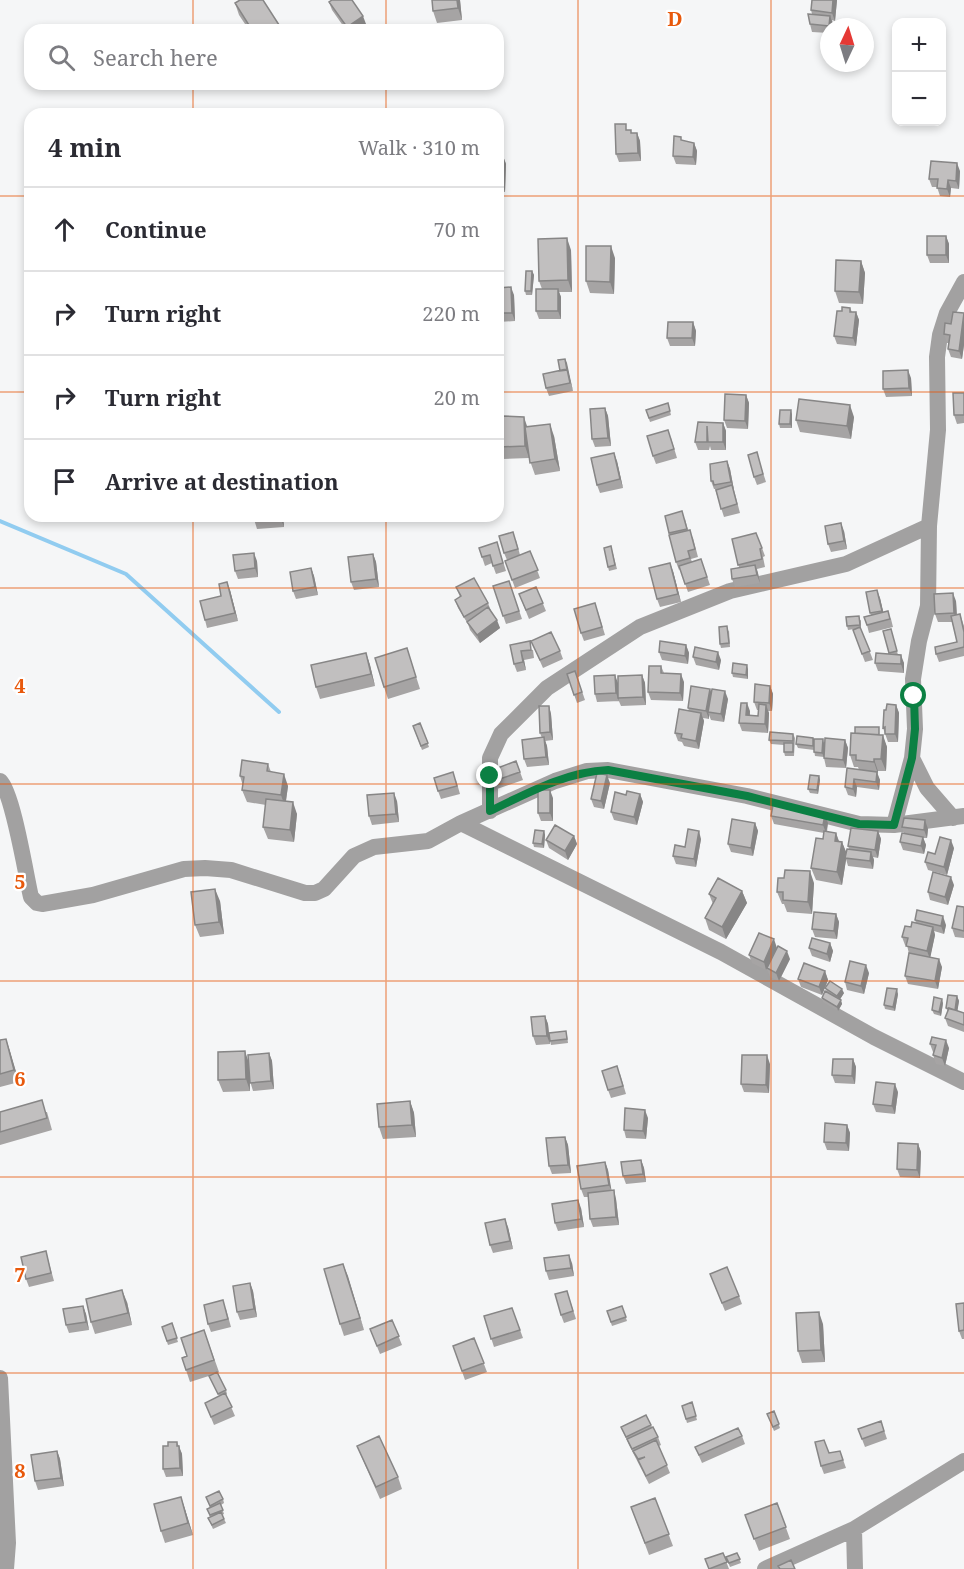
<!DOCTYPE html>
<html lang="en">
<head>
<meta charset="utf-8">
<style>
  :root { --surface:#fff; --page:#f2f2f3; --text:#2b2b33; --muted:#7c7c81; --line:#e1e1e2 }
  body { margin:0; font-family:"Noto Serif",serif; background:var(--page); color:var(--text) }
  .controls { position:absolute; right:18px; top:18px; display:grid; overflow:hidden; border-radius:12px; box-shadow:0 3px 9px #0003 }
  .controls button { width:54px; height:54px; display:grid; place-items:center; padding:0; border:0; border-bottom:2px solid var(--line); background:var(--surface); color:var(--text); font:30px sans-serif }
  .compass { position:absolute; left:820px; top:18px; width:54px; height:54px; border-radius:50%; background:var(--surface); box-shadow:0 3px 9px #0003; rotate:4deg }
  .stop { position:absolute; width:18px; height:18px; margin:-14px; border:4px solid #0b8043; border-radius:50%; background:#fff }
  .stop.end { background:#0b8043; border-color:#fff; box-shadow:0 2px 6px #0008 }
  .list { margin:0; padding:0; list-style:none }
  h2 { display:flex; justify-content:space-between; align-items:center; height:78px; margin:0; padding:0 24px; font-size:26px }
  h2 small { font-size:20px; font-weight:400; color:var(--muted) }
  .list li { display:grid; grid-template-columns:39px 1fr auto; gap:18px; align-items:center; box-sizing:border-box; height:84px; padding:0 24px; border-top:2px solid var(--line) }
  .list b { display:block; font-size:22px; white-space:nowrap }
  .list em { font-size:20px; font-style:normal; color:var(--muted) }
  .icon { flex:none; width:33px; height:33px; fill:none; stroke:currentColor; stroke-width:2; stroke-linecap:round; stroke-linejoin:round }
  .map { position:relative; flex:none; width:964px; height:1569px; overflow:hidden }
  .search { position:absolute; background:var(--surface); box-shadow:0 3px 9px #0003; left:24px; top:24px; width:480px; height:66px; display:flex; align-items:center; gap:15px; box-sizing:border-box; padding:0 21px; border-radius:18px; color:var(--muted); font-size:22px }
  .panel { position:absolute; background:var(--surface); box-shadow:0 3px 9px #0003; left:24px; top:108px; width:480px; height:414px; border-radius:18px }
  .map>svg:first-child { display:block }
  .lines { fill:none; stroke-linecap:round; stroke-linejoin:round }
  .stream { stroke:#91ccf0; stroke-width:4 }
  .minor { stroke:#a2a1a1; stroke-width:16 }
  .wall { fill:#a6a4a4 }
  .shaded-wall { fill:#878686 }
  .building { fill:#c1bfbf; stroke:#878686; stroke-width:1.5 }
  .route { stroke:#0b8043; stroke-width:8 }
  .grid { fill:none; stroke:#e8590c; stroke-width:1.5; stroke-opacity:0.55 }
  .grid-label { font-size:20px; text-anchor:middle; font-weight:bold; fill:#e8590c; stroke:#fff; stroke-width:4.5; stroke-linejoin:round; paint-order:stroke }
</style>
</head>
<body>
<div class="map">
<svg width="964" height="1569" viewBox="0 0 964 1569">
  <rect width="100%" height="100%" fill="#f5f6f7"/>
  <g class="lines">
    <path class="stream" d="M0 521 126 574 279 712"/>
    <path class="minor" d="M912 758 927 788 953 818
      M0 781C13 793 26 876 31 897L37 903 42 904 93 895 184 869 205 868 231 870 305 893H315L324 889 354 856 374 847 428 841 461 823 555 781 587 771 608 770 747 796 859 824 894 825 964 816
      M490 811V758L501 734 547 688 640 627 730 591 846 564 929 526
      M461 823 721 952 874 1037 964 1082
      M894 825 912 758 915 729 913 679 919 641 928 606 929 526 938 430 937 357 940 335 947 313 964 282
      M0 1378 8 1543 6 1569
      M854 1529 855 1569
      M765 1569 854 1529 964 1461"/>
  </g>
  <path class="wall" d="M460 0 462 20 437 23 433 11Z
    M812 0H837L835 21 832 20 833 24V27H829V33L812 32 810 24 812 14 811 10Z
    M329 2 366 24 357 30H346L332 10Z
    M235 3 281 28 282 30H249L239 15Z
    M628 130 632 133H637L640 141 641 161 619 162 616 154Z
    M694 143 697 151 696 165 676 164 673 156Z
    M498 156H503L506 164 505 192H500V198H498Z
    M960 171 959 189 951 188 950 197 940 196 937 187H932L929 179Z
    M946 236 949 244V263H930L927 255Z
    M571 250 572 292H559L561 297V319H539L536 311 542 289 539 281Z
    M615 258 614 294 590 293 586 281Z
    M861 261 865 273 863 304 839 303 835 291Z
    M532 271 534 275 532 295H526L525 291Z
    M498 288 514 295 515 321 498 322Z
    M850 308 852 312H856L859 320 856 346 837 344 834 336 842 311Z
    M964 313V345L962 359 951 357 948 349 949 343H947L944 334 951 324Z
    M693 322 696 331 695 346H670L667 338Z
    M565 359 573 391 549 396 546 388 560 371Z
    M911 378 912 396 886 397 883 389Z
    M964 393V423L957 424 954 415Z
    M746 395 749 403 748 429 727 428 724 420Z
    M668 403 671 415 650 422 646 410Z
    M605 408 608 416 611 446 595 447 592 439Z
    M792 414V428H780L779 424Z
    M854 417 851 439 800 432 796 420Z
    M498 418 554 436 560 471 535 475 529 458 502 459 498 450Z
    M723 423 726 431V450H711L710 446 709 450H698L695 442Z
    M671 438 677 458 656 464 653 456Z
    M759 460 766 482 757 485 754 477Z
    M617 461 623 488 600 493 597 485Z
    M727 461 730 469 734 490 740 513 724 517 715 489H714L711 481Z
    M194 516H223V520L196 521Z
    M253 516H283L284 527 257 529Z
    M314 516H333V518L316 521Z
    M685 519 688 530 693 538 698 557 691 559 692 562 701 559 710 585 688 592 680 569 679 570 676 562 669 533Z
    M844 531 847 549 831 552 828 544Z
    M732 539 762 548 765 556 763 557 765 567 757 569 760 583 735 587 732 579 739 567Z
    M516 540 520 555 530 551 540 578 515 588 505 561 507 560 504 553Z
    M497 542 506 571 496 574 492 563 485 566 479 548Z
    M611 546 617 569 609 571 608 567Z
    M373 554 376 562 379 587 354 590 351 582Z
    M257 561 258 577 238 579 235 571Z
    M311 568 314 576 318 595 296 599 293 591Z
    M673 571 681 602 660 607 657 599Z
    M509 581 522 619 506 624 493 586Z
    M456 587 488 603 491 611 500 628 480 643 470 630 468 624 458 608 455 600 460 597Z
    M536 587 546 611 529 619 519 594Z
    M230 590 238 621 207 628 205 620 221 596Z
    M880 598 883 612 891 619 893 627 869 633 867 625 871 615 870 613Z
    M956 601 957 615 960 614 964 626V656L939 662 936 654 957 642 952 622H938L935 614Z
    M598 612 605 635 584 641 581 633Z
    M861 620V629L873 660 865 662 853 630 854 629 848 630 847 626Z
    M891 629 898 655 904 663V673L878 671 875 663 890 654 883 631Z
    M729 630 730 647 721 648 720 644Z
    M531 641 560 651 563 659 543 668Z
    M510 645 533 650 534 658 524 660 526 670 517 672 514 664Z
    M686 645 689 653 688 664 662 660 659 652Z
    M407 648 420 689 388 699 384 687Z
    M366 653 370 665 375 686 320 699 316 687Z
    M693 657 721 660 719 670 696 665Z
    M661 666 664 673 684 682 683 701 651 700 648 692Z
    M748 669V679L733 677 732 673Z
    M575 671 585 700 577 703 567 674Z
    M642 675 645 683 646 705 621 706 618 699 619 701 597 702 595 694 618 683Z
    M770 686 773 694 772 711H768L769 713 768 733 742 731 739 723 750 711V715L758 716V710H757L754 702Z
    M711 693 728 699 724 722 711 720 709 715V719L703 718 704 721 699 749 684 746 682 742 678 741 675 733 689 711 688 708Z
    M896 705 899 713 898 742H888L883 728 886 710Z
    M549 706 551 714 553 740 545 741 547 746 549 765 527 767 524 759 542 738 540 733Z
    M420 723 429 747 422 750 413 726Z
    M793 734 795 738 794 756H785L784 752V745L771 744 769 740Z
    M882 735 887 747 886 771H878L877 774 880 780 879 790 857 787 856 797 848 795 845 787 859 770 858 767H854L850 755Z
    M813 738 814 740 824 743V757L815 756 814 750 798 748 796 744Z
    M845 740 848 748 846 768 826 767 824 758Z
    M516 761 523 780 497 789 490 771Z
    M268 764 271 772 288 786 286 801 297 814 294 842 268 839 263 827 266 805 247 802 242 790 243 786 240 776Z
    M819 776 820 780 818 794 810 793 808 789Z
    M456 780 460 794 441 799 438 791Z
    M610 783 604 809 594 807 591 799Z
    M640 794 643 802 637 825 614 820 611 812 626 795Z
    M553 798V821H541L538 813Z
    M397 801 399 822 372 825 369 816Z
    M825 815 828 823 827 832 836 833 839 841 842 842 846 853 849 849 848 846 878 831 881 839 878 858 873 857 874 860 873 869 848 866 846 859 842 885 816 880 811 868 823 839 824 833 774 824 771 816Z
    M755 823 758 831 753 856 731 852 728 844Z
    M902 827 928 829 927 838H923L926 845 924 854 903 850 900 842 904 834Z
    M544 831 545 835 544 848 534 847 533 843Z
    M574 836 577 844 568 860 549 848 546 840Z
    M701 839 696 867 676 864 673 856 685 847Z
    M954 848 947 875 928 870 925 862 935 854Z
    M814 883 812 914 787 912 784 904H782L777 892Z
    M954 885 948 905 930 900 928 892Z
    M742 891 747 903 726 939 709 930 705 918 713 904 709 894Z
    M220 901 224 934 200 937 195 925Z
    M964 907V938L955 937 952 928Z
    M836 914 839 922 837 939 815 937 812 929Z
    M915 920 946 925 944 934 934 931 935 935 930 957 942 967 938 989 908 984 905 976 909 954 907 945H905L902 937 911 927 916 923Z
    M830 943 833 951 830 962 812 956 809 948Z
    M777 948 769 965 790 959 779 981 770 977 767 969 766 970 752 963 749 955Z
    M825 971 828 980 822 995 801 987 798 979Z
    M869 973 864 994 847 990 845 982Z
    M825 988 844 993 840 999 842 1004 838 1011 823 1002 822 998 827 992Z
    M898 994 895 1011 885 1009 884 1005Z
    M957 996 959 1001 957 1011 964 1013V1032L948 1026 945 1018 948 1012 946 1008Z
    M943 1003 941 1016 934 1014 932 1010Z
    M545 1016 548 1024 550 1044 536 1045 533 1036Z
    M567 1035 568 1043 551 1045 550 1041Z
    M6 1039 19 1082 0 1087V1040Z
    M930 1044 949 1048 945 1066 936 1064 933 1055 934 1052H933Z
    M269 1053 272 1061 274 1089 253 1091 250 1081V1091L223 1092 218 1080 249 1061Z
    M853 1059 856 1067 855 1084 835 1083 832 1075Z
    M770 1064 769 1093 744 1092 741 1084Z
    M620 1074 626 1094 611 1098 608 1090Z
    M898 1092 895 1114 876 1112 873 1104Z
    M410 1101 414 1113 416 1137 383 1139 379 1127Z
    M0 1112H47L52 1130 0 1145Z
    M648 1118 646 1139 626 1138 624 1130Z
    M847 1125 850 1133 849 1151 827 1150 824 1142Z
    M565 1137 568 1145 571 1173 552 1174 549 1166Z
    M918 1144 921 1152 920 1178 900 1177 897 1169Z
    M641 1160 644 1168 646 1182 626 1184 623 1176Z
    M605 1162 608 1170 611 1191 616 1199 619 1225 593 1227 590 1219 588 1197H584L581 1189Z
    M581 1208 584 1227 558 1231 555 1223Z
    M508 1227 513 1249 493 1253 490 1245Z
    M46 1251 48 1259 54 1281 29 1287 26 1279Z
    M572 1263 574 1276 549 1280 546 1271Z
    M343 1264 364 1330 344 1336 340 1324Z
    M710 1274 739 1296 742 1304 725 1311Z
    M250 1283 253 1291 257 1317 240 1320 237 1312Z
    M567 1291 576 1319 564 1323 561 1315Z
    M127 1302 132 1325 95 1334 91 1322Z
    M964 1303V1339H962L959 1331Z
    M83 1306 86 1314 89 1330 69 1333 66 1325Z
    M622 1306 627 1321 612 1326 607 1311Z
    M512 1308 523 1338 494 1347 484 1316Z
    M226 1309 231 1327 211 1332 208 1324Z
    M392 1320 402 1345 380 1354 370 1329Z
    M172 1323 178 1342 168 1345 162 1327Z
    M823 1324 825 1362 802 1363 798 1351Z
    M204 1330 219 1372 218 1373 226 1390 227 1394 226 1395 235 1416 214 1425 205 1403 219 1396 211 1380 215 1374 190 1382 182 1358 187 1356Z
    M474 1338 487 1372 465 1380 453 1346Z
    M692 1402 697 1420 687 1423 682 1406Z
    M774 1411 780 1428 774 1431 767 1414Z
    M646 1415 652 1427 658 1437 661 1445 659 1446 670 1473 649 1484 629 1445 621 1427Z
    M881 1421 887 1439 865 1447 858 1429Z
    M742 1436 745 1444 702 1463 695 1447Z
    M179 1446 182 1454 183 1476 166 1477 163 1469Z
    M357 1446 398 1477 402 1489 380 1499 362 1458Z
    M57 1451 60 1459 64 1486 38 1490 35 1481Z
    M840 1451 846 1468 824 1474 821 1466 829 1453Z
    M181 1497 193 1535 165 1543 161 1531Z
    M206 1497 223 1499 224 1503 221 1505 224 1514 222 1515 226 1523 213 1529 208 1518 210 1517 207 1509 210 1507Z
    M655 1498 673 1546 649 1555 631 1507Z
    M777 1503 790 1539 759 1551 745 1515Z
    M723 1553 729 1569H709Z
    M737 1553 741 1563 730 1567 726 1557Z"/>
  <path class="shaded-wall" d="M457 0H460L462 20 458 8Z
    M833 0H837L835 21 832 13Z
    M363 16 366 24 357 30H348L347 27Z
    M830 16 833 24V27H830L829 26Z
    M637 133 640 141 641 161 638 153Z
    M694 143 697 151 696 165 693 157Z
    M503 156 506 164 505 192 502 184Z
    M957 163 960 171 959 189 956 181Z
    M948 180 951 188 950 197 947 189Z
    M946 236 949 244V263L946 255Z
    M567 238 571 250 572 292 568 280Z
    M611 246 615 258 614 294 610 282Z
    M861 261 865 273 863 304 859 292Z
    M532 271 534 275 532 295 531 291Z
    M511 287 514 295 515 321 512 313Z
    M558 289 561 297V319L558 311Z
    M856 312 859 320 856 346 853 338Z
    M964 316V345L962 359 959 351Z
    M693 322 696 331 695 346 692 338Z
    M565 359 567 363 573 391 567 371Z
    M908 370 911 378 912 396 909 388Z
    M746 395 749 403 748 429 745 421Z
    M850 405 854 417 851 439 847 426Z
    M605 408 608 416 611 446 608 438Z
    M791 410 792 414V428L790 424Z
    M524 417 528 429 529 458 525 446Z
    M723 423 726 431V450L723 442Z
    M550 424 554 436 560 471 555 459Z
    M614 453 617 461 623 488 620 479Z
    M727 461 730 469 734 490 731 482Z
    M498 467 501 483 498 476Z
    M280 516H283L284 527Z
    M841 523 844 531 847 549 844 541Z
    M254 553 257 561 258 577 255 568Z
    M373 554 376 562 379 587 376 579Z
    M670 563 673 571 681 602 678 594Z
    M755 565 758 573 760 583 757 575Z
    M311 568 314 576 318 595 315 587Z
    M227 582 230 590 238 621 235 613Z
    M877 590 880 598 885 619 882 611Z
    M953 593 956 601 957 621 954 613Z
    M497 620 500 628 480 643 477 635Z
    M686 645 689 653 688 664 685 656Z
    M521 651 524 660 526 670 523 662Z
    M718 652 721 660 719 670 716 662Z
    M366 653 370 665 375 686 371 674Z
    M901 655 904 663V673L901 664Z
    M747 665 748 669V679L746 675Z
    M681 674 684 682 683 701 680 693Z
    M615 675 618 683 619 701 616 693Z
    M642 675 645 683 646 705 643 697Z
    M770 686 773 694 772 711 769 703Z
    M710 689 713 697 708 712 709 715V719L706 711Z
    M725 691 728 699 724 722 721 714Z
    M747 703 750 711 749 723 746 715Z
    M766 705 769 713 768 733 765 724Z
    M896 705 899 713 898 742 895 734Z
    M549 706 551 714 553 740 550 732Z
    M701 713 704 721 699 749 696 741Z
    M883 735 887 747 886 771 881 759Z
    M544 737 547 746 549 765 546 757Z
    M823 739 824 743V757L822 753Z
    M845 740 848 748 846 768 843 760Z
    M874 759 878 771V774L874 762Z
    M877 772 880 780 879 790 876 782Z
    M284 774 288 786 285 807 281 795Z
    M607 775 610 783 604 809 601 801Z
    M819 776 820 780 818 794 817 790Z
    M854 779 857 787 856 797 853 789Z
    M550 790 553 798V821L550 813Z
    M394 793 397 801 399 822 396 814Z
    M640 794 643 802 637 825 634 817Z
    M293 802 297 814 294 842 290 830Z
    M825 815 828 823 826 833 823 825Z
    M925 820 928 829 927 838 924 830Z
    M755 823 758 831 753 856 751 848Z
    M544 831 545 835 544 848 542 844Z
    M699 831 701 839 696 867 694 859Z
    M878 831 881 839 878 858 875 850Z
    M836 833 840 845 835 841Z
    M574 836 577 844 568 860 565 851Z
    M923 837 926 845 924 854 921 846Z
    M951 840 954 848 947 875 944 867Z
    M842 842 847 854 842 885 837 872Z
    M871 852 874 860 873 869 870 861Z
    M810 871 814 883 812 914 808 902Z
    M951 877 954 885 948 905 945 897Z
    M215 889 220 901 224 934 219 922Z
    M742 891 747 903 726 939 722 927Z
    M836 914 839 922 837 939 834 931Z
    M943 916 946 925 944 934 941 926Z
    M933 927 935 935 930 959 927 951Z
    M774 939 777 948 766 970 764 962Z
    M830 943 833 951 830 962 827 954Z
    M787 951 790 959 779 981 776 973Z
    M939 959 942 967 938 989 935 981Z
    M866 965 869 973 864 994 861 986Z
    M825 971 828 980 822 995 819 987Z
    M842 989 844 993 839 1001 837 996Z
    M897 989 898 994 895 1011 893 1007Z
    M957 996 959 1001 957 1014 955 1010Z
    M942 999 943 1003 941 1016 939 1012Z
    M841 1000 842 1004 838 1011 837 1007Z
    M545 1016 548 1024 550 1044 547 1036Z
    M6 1039 10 1051 19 1082 14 1070Z
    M946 1040 949 1048 945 1066 942 1058Z
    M245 1051 249 1063 250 1091 246 1079Z
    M269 1053 272 1061 274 1089 271 1081Z
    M767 1055 770 1064 769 1093 766 1085Z
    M853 1059 856 1067 855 1084 852 1076Z
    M895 1084 898 1092 895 1114 892 1106Z
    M410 1101 414 1113 416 1137 412 1125Z
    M645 1110 648 1118 646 1139 643 1131Z
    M847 1125 850 1133 849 1151 846 1143Z
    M565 1137 568 1145 571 1173 568 1165Z
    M918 1144 921 1152 920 1178 917 1170Z
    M641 1160 644 1168 646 1182 643 1174Z
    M605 1162 608 1170 612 1193 609 1185Z
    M614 1190 616 1199 619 1225 616 1217Z
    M578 1200 581 1208 584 1227 581 1219Z
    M505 1219 508 1227 513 1249 510 1241Z
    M569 1255 572 1263 574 1276 571 1268Z
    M343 1264 348 1276 364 1330 360 1318Z
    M250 1283 253 1291 257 1317 254 1309Z
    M122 1290 127 1302 132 1325 128 1313Z
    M83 1306 86 1314 89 1330 86 1322Z
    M819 1312 823 1324 825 1362 821 1350Z
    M177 1442 182 1454 183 1476 180 1468Z
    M57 1451 60 1459 64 1486 61 1478Z
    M181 1497 185 1509 193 1535 188 1523Z"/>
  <path class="building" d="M240 0H263L281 28 277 30H252L235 3Z
    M332 0H352L363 16 347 27 329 2Z
    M432 0H457L458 8 433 11Z
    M812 0H833L832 13 811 10Z
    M808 14 830 16 829 26 810 24Z
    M615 124H626V130H631V133H637L638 153 616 154Z
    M674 136 681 137V140L694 143 693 157 673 156Z
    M498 156H503L502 184H498Z
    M931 161 957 163 956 181 948 180 947 189 937 188 938 179H929Z
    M927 236H946V255H927Z
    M567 238 568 280 539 281 538 239Z
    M586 246H611L610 282 586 281Z
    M836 260 861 261 859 292 835 291Z
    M526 271H532L531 291H525Z
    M511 287 512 313H498V288Z
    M536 289H558V311H536Z
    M842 307 850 308V312H856L853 338 834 336 837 311H842Z
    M953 312 964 313 959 351 948 349 950 335 944 334 945 323 951 324Z
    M668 322H693L692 338H667Z
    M565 359 567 370 560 371 558 360Z
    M567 369 570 383 546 388 543 374Z
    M908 370 909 388 883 389V371Z
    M953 393H964V415H954Z
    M725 394 746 395 745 421 724 420Z
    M799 399 850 405 847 426 796 420Z
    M668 403 670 411 649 418 646 410Z
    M605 408 608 438 592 439 590 409Z
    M780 410H791L790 424H779Z
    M503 416 524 417 525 446 498 447V418Z
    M698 422 723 423V442H708L707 426V442H695Z
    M550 424 555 459 530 463 525 427Z
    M668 430 674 449 653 456 647 436Z
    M757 452 763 474 754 477 748 455Z
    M614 453 620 479 597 485 591 458Z
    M727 461 731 482 714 485 713 481H711L710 464Z
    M732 485 737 504 721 509 716 490Z
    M682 511 687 529 669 533 665 516Z
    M841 523 844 541 828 544 825 526Z
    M690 530 695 549 688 551 690 558 676 562 669 535Z
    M513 532 518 549 504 553 499 536Z
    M756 533 762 548 760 549 762 559 738 565 732 539Z
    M497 542 503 563 493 566 490 555 482 557 479 548Z
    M611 546 615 565 608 567 604 548Z
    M530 551 538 570 512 580 505 561Z
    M254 553 255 568 235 571 233 555Z
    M373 554 376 579 351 582 348 557Z
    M701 559 707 577 685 584 679 566Z
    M670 563 678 594 657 599 649 568Z
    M755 565 757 575 732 579 731 569Z
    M311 568 315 587 293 591 290 572Z
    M474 578 488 603 464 617 455 600 461 596 456 587Z
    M509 581 519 611 503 616 493 586Z
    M227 582 235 613 205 620 200 601 221 596 219 584Z
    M536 587 543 603 526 610 519 594Z
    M877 590 882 611 870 613 866 592Z
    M953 593 954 613 935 614 934 594Z
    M595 603 602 627 581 633 574 609Z
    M488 607 497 620 477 635 467 622Z
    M888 611 890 619 867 625 864 617Z
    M960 614 964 632V647L936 654 935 647 957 642 951 616Z
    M859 616 860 625 847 626 846 617Z
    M727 626 729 643 720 644 719 627Z
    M860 627 870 651 862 654 853 630Z
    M891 629 897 651 889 653 883 631Z
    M551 632 560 651 540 660 531 641Z
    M530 641 531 650 521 651 523 662 514 664 510 645Z
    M660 641 686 645 685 656 659 652Z
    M695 647 718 652 716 662 693 657Z
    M407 648 416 677 384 687 375 658Z
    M366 653 371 674 316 687 311 665Z
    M876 653 901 655V664L875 663Z
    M733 663 747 665 746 675 732 673Z
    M649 666H661V673L681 674 680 693 648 692Z
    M575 671 582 692 574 695 567 674Z
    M615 675 616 693 595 694 594 676Z
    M642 675 643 697 618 698V676Z
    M755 684 770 686 769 703 754 702Z
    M691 686 710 689 706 711 688 708Z
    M712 689 725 691 721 714 708 712Z
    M741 703H747L746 715 758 716 759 704 766 705 765 724 739 723Z
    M887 704 896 705 895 734H885V727L883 728 884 710H886Z
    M539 706H549L550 732 540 733Z
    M679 709 701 713 696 741 681 738 682 734 675 733Z
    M420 723 428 743 421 746 413 726Z
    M855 727H879V735L855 733Z
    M770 732 793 734V741L769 740Z
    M851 733 883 735 881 759H874V762L856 760V755H850Z
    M797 736 813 738V746L796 744Z
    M544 737 546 757 524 759 522 740Z
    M825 738 845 740 843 760 824 758Z
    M814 739H823L822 753 814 752Z
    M784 743H793V752H784Z
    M242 760 268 764 267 771 284 774 281 795 242 790 244 777 240 776Z
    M516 761 520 772 494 781 490 771Z
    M847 768 877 772 876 782 854 779 853 789 845 787Z
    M453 772 457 786 438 791 434 778Z
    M597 773 607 775 601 801 591 799Z
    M810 775 819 776 817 790 808 789Z
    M538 790H550V813H538Z
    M627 791 640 794 634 817 611 812 615 792 626 795Z
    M394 793 396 814 369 816 367 795Z
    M266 799 293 802 290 830 263 827Z
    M773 805 825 815 823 825 771 816Z
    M904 818 925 820 924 830 902 827Z
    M732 819 755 823 751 848 728 844Z
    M555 825 574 836 565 851 546 840Z
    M851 828 878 831 875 850 848 846Z
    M688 829 699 831 694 859 673 856 675 845 685 847Z
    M535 830 544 831 542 844 533 843Z
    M824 831 836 833 835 841 842 842 837 872 811 868 816 838 823 839Z
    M902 833 923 837 921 846 900 842Z
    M940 837 951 840 944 867 925 862 928 852 935 854Z
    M847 849 871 852 870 861 845 858Z
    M785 870 810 871 808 902 783 900V892H777L778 878H784Z
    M933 872 951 877 945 897 928 892Z
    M718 878 742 891 722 927 705 918 716 898 709 894Z
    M215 889 219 922 195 925 191 892Z
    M957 906 964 907V931L952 928Z
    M917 910 943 916 941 926 915 920Z
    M814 912 836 914 834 931 812 929Z
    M912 922 933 927 927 951 906 946 908 938 902 937 905 926 911 927Z
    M759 933 774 939 764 962 749 955Z
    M812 938 830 943 827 954 809 948Z
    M778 946 787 951 776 973 767 968Z
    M909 953 939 959 935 981 905 976Z
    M850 961 866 965 861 986 845 982Z
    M804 963 825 971 819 987 798 979Z
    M830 981 842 989 837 996 825 988Z
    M887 988 897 989 893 1007 884 1005Z
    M825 991 841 1000 837 1007 822 998Z
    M948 995 957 996 955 1010 946 1008Z
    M934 997 942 999 939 1012 932 1010Z
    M949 1008 964 1013V1025L945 1018Z
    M545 1016 547 1036H533L531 1017Z
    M566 1031 567 1039 550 1041 549 1033Z
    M932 1037 946 1040 942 1058 933 1055 936 1045 930 1044Z
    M6 1039 14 1070 0 1074V1040Z
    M245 1051 246 1079 218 1080V1052Z
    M269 1053 271 1081 250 1083 248 1055Z
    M742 1055H767L766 1085 741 1084Z
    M833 1059H853L852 1076 832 1075Z
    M617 1066 623 1086 608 1090 602 1071Z
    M876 1082 895 1084 892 1106 873 1104Z
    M42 1100 47 1118 0 1132V1112Z
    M410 1101 412 1125 379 1127 377 1104Z
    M625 1108 645 1110 643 1131 624 1130Z
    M825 1123 847 1125 846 1143 824 1142Z
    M565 1137 568 1165 549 1166 546 1138Z
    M898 1143 918 1144 917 1170 897 1169Z
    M641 1160 643 1174 623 1176 621 1162Z
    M605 1162 609 1185 581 1189 577 1166Z
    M614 1190 616 1217 590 1219 588 1193Z
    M578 1200 581 1219 555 1223 552 1204Z
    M505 1219 510 1241 490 1245 485 1223Z
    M46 1251 51 1273 26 1279 21 1257Z
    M569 1255 571 1268 546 1271 544 1258Z
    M343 1264 360 1318 340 1324 324 1269Z
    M727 1267 739 1296 722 1303 710 1274Z
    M250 1283 254 1309 237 1312 233 1286Z
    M122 1290 128 1313 91 1322 86 1299Z
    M567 1291 573 1311 561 1315 555 1294Z
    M223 1300 228 1319 208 1324 204 1305Z
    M964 1303V1330L959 1331 956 1304Z
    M83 1306 86 1322 66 1325 63 1309Z
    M622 1306 626 1317 611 1322 607 1311Z
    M512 1308 520 1330 491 1339 484 1316Z
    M819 1312 821 1350 798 1351 796 1313Z
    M392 1320 399 1336 377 1346 370 1329Z
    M172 1323 177 1338 167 1341 162 1327Z
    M204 1330 214 1360 186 1370 182 1358 187 1356 181 1338Z
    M474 1338 484 1363 462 1371 453 1346Z
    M217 1372 226 1390 218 1394 209 1376Z
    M225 1393 232 1407 211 1417 205 1403Z
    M692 1402 696 1416 686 1419 682 1406Z
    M774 1411 779 1424 773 1427 767 1414Z
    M646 1415 651 1425 626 1437 621 1427Z
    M881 1421 884 1431 862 1439 858 1429Z
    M653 1427 658 1437 632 1449 627 1439Z
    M738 1428 742 1436 699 1455 695 1447Z
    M379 1436 398 1477 376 1487 357 1446Z
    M656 1440 667 1465 646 1476 638 1460 645 1457 638 1459 633 1451Z
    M824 1440 829 1453 840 1451 843 1460 821 1466 815 1442Z
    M168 1442H177V1446H179L180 1468 163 1469V1446H168Z
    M57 1451 61 1478 35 1481 31 1455Z
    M219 1491 223 1499 210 1506 206 1497Z
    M181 1497 188 1523 161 1531 154 1504Z
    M655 1498 669 1534 645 1543 631 1507Z
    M220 1503 223 1510 210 1515 207 1509Z
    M777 1503 786 1527 754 1539 745 1515Z
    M221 1512 224 1519 212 1525 208 1518Z
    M723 1553 727 1562 709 1569 705 1559Z
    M737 1553 740 1559 729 1563 726 1557Z
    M791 1560 795 1569H780L778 1566Z"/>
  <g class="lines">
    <path class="route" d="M490 776V811C528 793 565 772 608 770L747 796 859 824 894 825 912 758 915 729 914 696"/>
  </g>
  <path class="grid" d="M193 0V30M386 0V30M578 0V1569M771 0V1569M193 84V114M386 84V114M0 196H30M498 196H964M0 392H30M498 392H964M193 516V1569M386 516V1569M0 588H964M0 784H964M0 981H964M0 1177H964M0 1373H964"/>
  <g class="grid-label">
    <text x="675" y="26">D</text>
    <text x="20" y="693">4</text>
    <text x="20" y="889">5</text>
    <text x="20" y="1086">6</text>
    <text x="20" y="1282">7</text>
    <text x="20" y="1478">8</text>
  </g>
</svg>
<div class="controls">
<button>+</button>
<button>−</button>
</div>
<svg class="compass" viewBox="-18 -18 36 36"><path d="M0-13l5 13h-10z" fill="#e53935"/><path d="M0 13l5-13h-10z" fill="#7c7c81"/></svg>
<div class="stop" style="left:914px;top:696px"></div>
<div class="stop end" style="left:490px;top:776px"></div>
<div class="search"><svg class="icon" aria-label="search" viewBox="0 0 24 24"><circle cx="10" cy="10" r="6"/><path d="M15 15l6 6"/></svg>Search here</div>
<section class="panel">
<h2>4 min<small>Walk · 310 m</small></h2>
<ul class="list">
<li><svg class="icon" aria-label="ahead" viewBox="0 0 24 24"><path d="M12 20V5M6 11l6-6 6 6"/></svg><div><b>Continue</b></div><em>70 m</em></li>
<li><svg class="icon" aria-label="right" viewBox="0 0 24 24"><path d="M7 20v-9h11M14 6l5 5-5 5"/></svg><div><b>Turn right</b></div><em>220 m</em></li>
<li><svg class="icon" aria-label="right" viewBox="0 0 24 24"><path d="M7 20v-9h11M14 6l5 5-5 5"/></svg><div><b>Turn right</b></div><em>20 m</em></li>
<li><svg class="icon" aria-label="arrive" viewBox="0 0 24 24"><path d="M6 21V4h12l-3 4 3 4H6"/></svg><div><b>Arrive at destination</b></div></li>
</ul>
</section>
</div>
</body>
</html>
